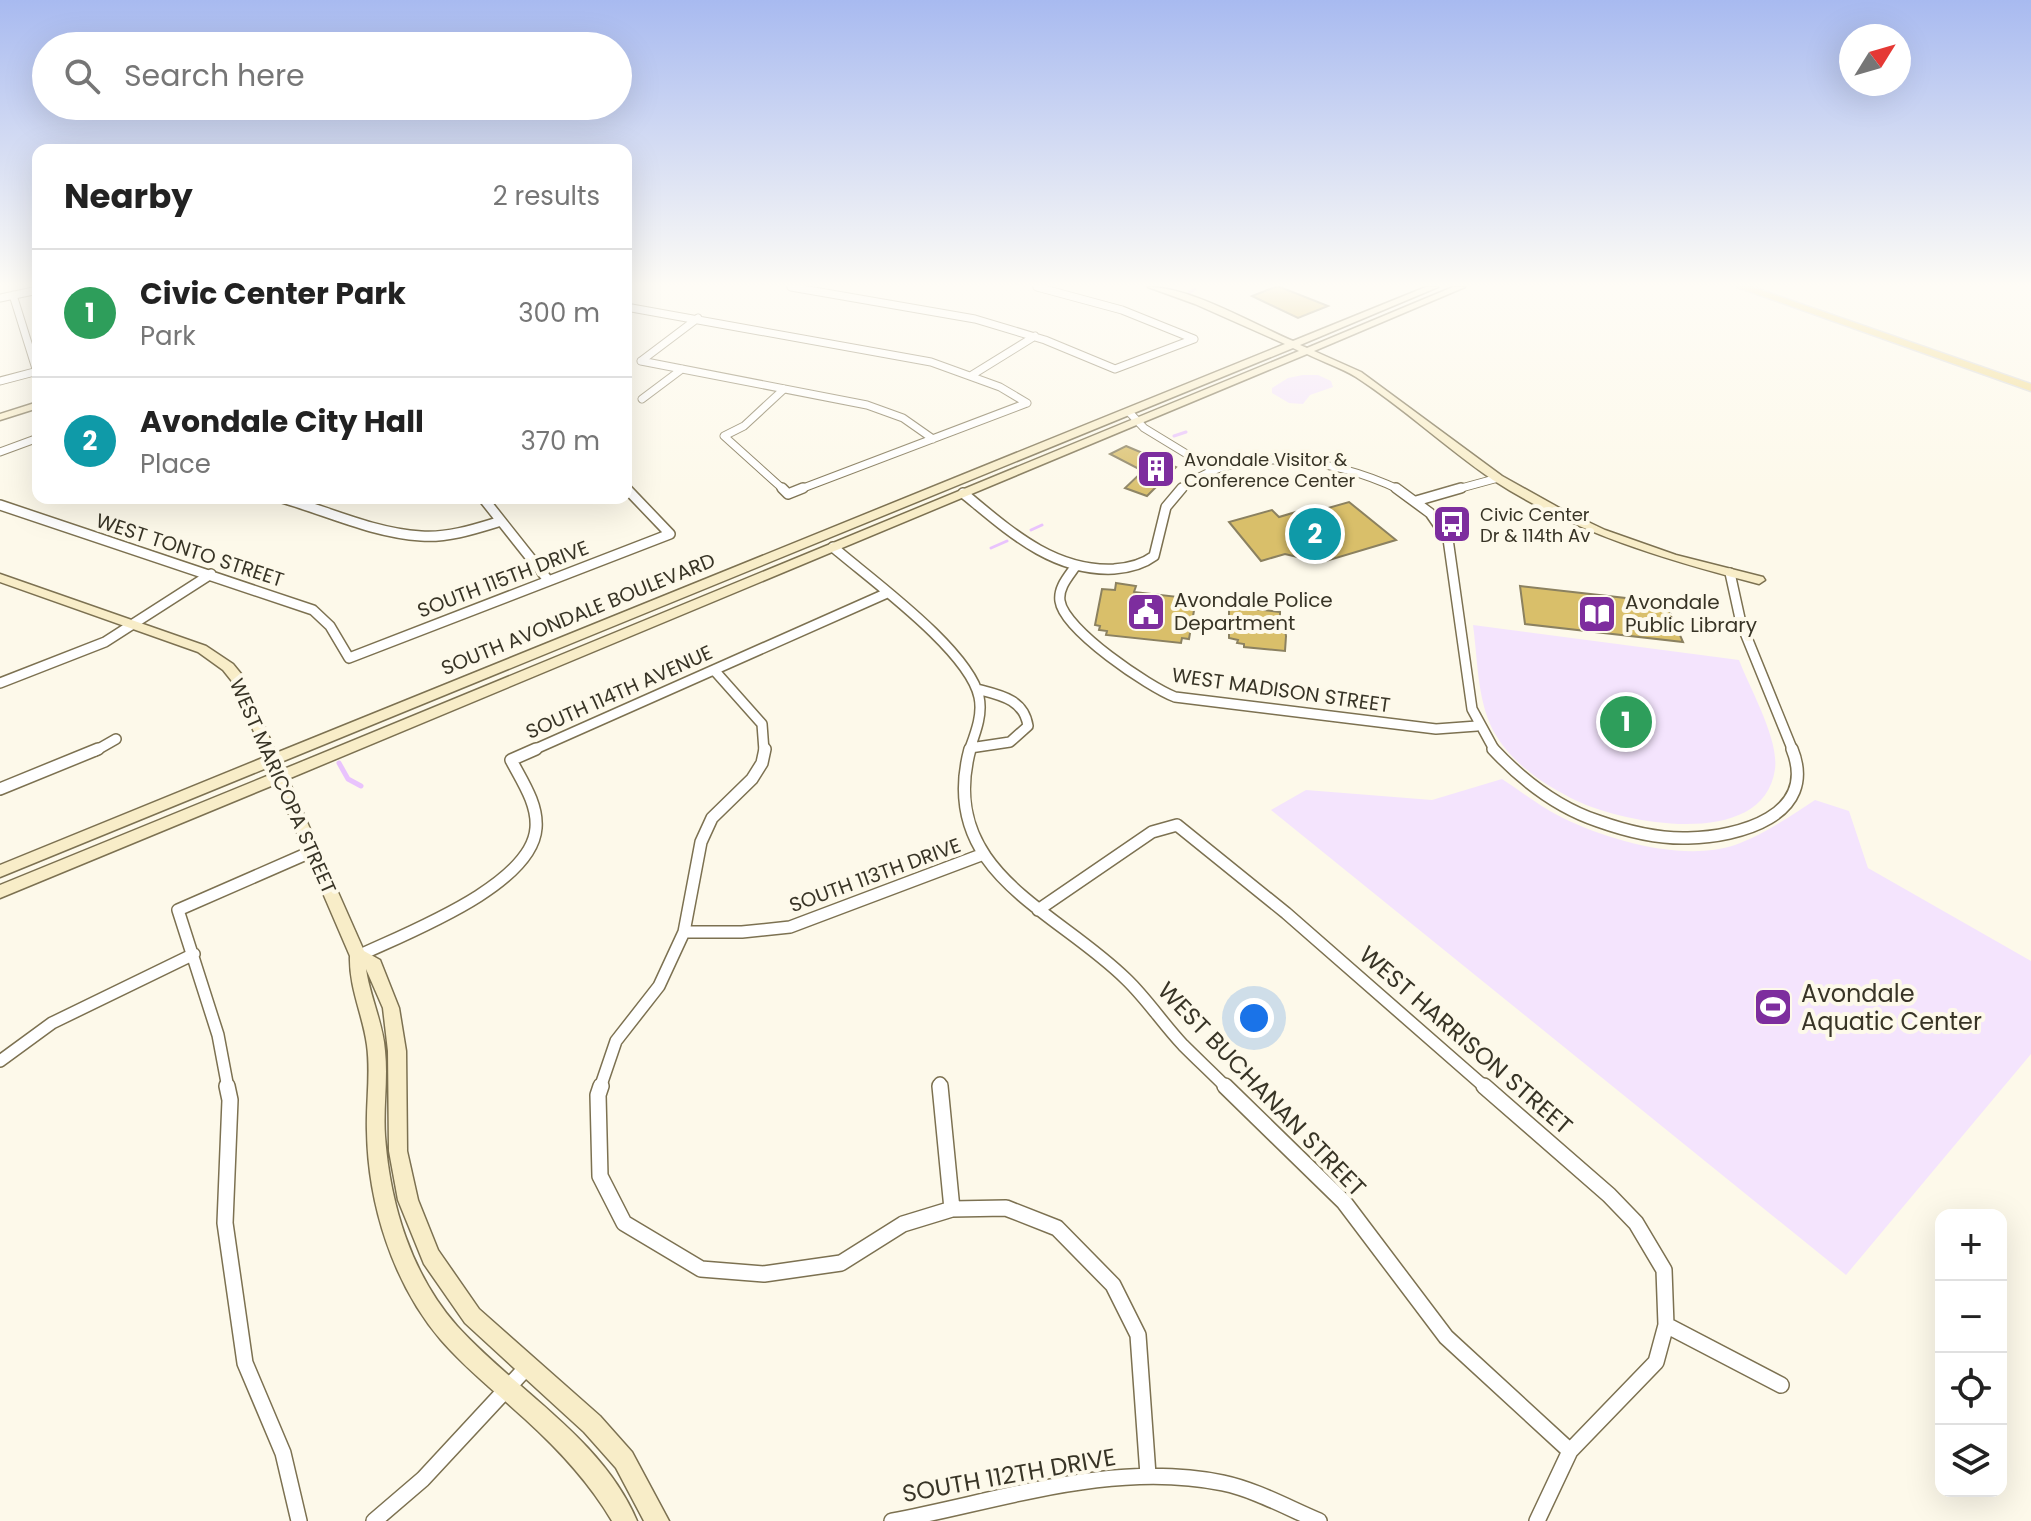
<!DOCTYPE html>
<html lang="en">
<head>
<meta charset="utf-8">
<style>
  :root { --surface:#fff; --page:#f6f6f6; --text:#222; --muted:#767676; --line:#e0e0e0; --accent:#0f766e }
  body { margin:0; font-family:Poppins,sans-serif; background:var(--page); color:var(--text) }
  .controls { position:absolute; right:24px; bottom:24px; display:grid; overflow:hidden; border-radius:16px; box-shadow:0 8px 32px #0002 }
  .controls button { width:72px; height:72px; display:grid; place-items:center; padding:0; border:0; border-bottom:2px solid var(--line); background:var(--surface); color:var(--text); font:40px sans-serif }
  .compass { position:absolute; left:1839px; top:24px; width:72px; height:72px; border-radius:50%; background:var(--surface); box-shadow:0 8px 32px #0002; rotate:53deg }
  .you { position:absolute; left:1254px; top:1018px; width:28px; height:28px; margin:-20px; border:6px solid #fff; border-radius:50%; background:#1a73e8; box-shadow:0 0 0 12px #1a73e833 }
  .badge { display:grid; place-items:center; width:52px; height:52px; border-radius:50%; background:var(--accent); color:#fff; font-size:26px; font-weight:700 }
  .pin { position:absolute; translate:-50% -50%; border:4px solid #fff; box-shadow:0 2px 8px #0006 }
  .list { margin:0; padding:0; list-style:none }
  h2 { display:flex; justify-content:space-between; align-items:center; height:104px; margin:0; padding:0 32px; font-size:34px }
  h2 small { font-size:26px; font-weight:400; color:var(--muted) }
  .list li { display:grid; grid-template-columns:52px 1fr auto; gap:24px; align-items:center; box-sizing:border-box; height:128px; padding:0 32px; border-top:2px solid var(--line) }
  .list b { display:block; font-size:30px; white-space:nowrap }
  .list p { margin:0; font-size:26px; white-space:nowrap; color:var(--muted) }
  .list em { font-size:26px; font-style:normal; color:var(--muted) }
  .icon { flex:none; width:44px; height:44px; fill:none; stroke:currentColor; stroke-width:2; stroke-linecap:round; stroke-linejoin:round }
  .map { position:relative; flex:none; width:2031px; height:1521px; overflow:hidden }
  .search { position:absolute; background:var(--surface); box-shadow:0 8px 32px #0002; left:32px; top:32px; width:600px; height:88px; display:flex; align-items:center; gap:20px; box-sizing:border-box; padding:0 28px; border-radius:44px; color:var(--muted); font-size:30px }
  .panel { position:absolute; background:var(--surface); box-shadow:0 8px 32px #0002; left:32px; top:144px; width:600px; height:360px; border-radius:16px }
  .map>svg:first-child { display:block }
  .green { fill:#f4e4fd }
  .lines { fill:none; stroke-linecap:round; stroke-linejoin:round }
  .stream-far1 { stroke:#e9c3fd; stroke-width:3 }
  .stream { stroke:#e9c3fd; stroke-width:5 }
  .building { fill:#d9bf6a; stroke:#8b8160; stroke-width:2 }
  .street-far3-casing { stroke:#7c7151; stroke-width:9 }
  .street-far2-casing { stroke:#7c7151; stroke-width:12 }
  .street-far1-casing { stroke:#7c7151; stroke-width:14 }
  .street-casing { stroke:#7c7151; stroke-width:18 }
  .secondary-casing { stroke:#7c7151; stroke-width:3 }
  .primary-casing { stroke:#dbdad8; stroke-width:3 }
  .street-far3 { stroke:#fff; stroke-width:7 }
  .street-far2 { stroke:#fff; stroke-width:9 }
  .street-far1 { stroke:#fff; stroke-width:11 }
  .street { stroke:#fff; stroke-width:15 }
  .secondary { fill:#f8edc8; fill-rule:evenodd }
  .primary { fill:#f1db91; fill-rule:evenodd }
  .labels { text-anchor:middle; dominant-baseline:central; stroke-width:8; stroke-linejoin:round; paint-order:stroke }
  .far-poi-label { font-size:18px; fill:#383426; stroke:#fdf9ea; text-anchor:start }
  .street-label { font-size:20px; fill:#383426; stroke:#fdf9ea }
  .poi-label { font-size:20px; fill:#383426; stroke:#fdf9ea; text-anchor:start }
  .near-poi-label { font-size:24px; fill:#383426; stroke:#fdf9ea; text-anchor:start }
  .near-street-label { font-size:24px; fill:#383426; stroke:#fdf9ea }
</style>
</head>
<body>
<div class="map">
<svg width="2031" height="1521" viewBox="0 0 2031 1521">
  <rect width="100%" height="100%" fill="#fdf9ea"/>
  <path class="green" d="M1303 375H1318L1331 381 1333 387 1310 395 1303 404 1289 403 1272 393V388L1288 378Z
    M1473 625 1739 660C1750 689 1779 739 1775 769 1764 850 1626 824 1577 801 1548 787 1515 766 1497 737 1477 706 1478 661 1473 625Z
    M1502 779C1522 792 1542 808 1563 818 1610 841 1685 862 1735 845 1764 835 1790 816 1815 800L1849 811 1868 868 2031 961V1054L1846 1275 1271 810 1306 790 1432 800Z"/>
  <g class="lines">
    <path class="stream-far1" d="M1189 293 1195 289
      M1174 436 1186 432
      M1031 530 1042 525
      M991 548 1007 541"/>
    <path class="stream" d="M339 763 348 779 361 786"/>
  </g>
  <path class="building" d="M1275 287H1280L1328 306 1298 318 1252 296Z
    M1126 446 1176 467 1147 496 1125 488 1143 471 1110 454Z
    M1349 502 1396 540 1326 561 1315 552 1314 561 1285 554 1261 561 1229 522 1272 510 1279 517 1296 512 1300 516Z
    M1116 583 1136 586 1134 592 1196 599 1189 639 1182 638 1181 643 1106 635 1107 631 1099 630 1100 626 1095 625 1102 589 1115 590Z
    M1520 586 1652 601 1654 608 1669 610 1683 642 1525 624Z
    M1229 606 1280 612V623L1284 624 1286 636 1285 651 1244 647V644L1237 643 1238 640 1229 638Z"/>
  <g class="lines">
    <defs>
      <path id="street-far3" d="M791 287 975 319 1045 340 1115 369 1194 339
        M1037 287 1122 310 1194 339
        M13 295 37 372
        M0 298 38 290
        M626 307 931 362 1000 387 1027 403
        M641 361 867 405 903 418 933 439
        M641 361 698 318
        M972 375 1035 336
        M0 381 38 371
        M642 399 682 369
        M1129 412 1144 428 1213 470
        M0 452 38 438
        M626 488 628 490
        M784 490 724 436 744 426 784 389
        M798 490 1027 403
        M1180 490C1239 441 1337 460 1400 490
        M1454 490 1498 478"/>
      <path id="street-far2" d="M782 488 788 494 803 488
        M1396 488 1430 513 1448 539 1472 709 1495 751
        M963 493C1007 529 1052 572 1114 569 1128 568 1142 565 1154 556L1166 507 1182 488
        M282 498C327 511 373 533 421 536 448 538 475 529 501 521
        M483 498 548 580
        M1416 501 1461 488
        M0 505 313 610 330 626 349 658 670 534 626 488
        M833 547C870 579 969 650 979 697 983 715 975 734 969 751
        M1075 567C1068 577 1058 588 1060 601 1064 630 1149 687 1175 697L1436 729 1477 726
        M1730 573 1741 623 1793 751
        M714 670 762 724 764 751
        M0 683 105 642 211 574
        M970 748 1010 742 1028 726C1024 699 1000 695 977 689
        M95 751 116 739
        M531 751 885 594"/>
      <path id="street-far1" d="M970 749C937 872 1055 909 1126 979 1147 999 1163 1024 1183 1045 1197 1059 1212 1073 1227 1088
        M1493 749C1523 781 1556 807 1598 821 1626 831 1658 839 1688 838 1738 837 1819 816 1792 749
        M0 789 98 749
        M1038 910 1152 832 1177 825 1286 913 1486 1088
        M684 932H742L790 927 981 855
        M358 956C404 934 532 886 536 828 538 804 522 781 511 760L536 749
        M0 1061 52 1023 194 954
        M940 1083V1088
        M228 1088 218 1035 178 910 313 851
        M600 1088 616 1041 659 986 684 932 701 842 712 818 752 779 762 763 765 749"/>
      <path id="street" d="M227 1086 230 1100 225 1223 245 1363 283 1453 299 1521
        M601 1086 598 1095 600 1176 624 1223 701 1269 764 1274 841 1263 903 1224 952 1209 1006 1208 1057 1228 1113 1285 1138 1335 1148 1475
        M940 1086 952 1209
        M1225 1086 1344 1202 1446 1337 1570 1451
        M1484 1086 1609 1195 1636 1223 1664 1270 1666 1325 1656 1362 1570 1451 1537 1521
        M1666 1325 1781 1385
        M374 1521 423 1479 527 1367
        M892 1521C1000 1501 1112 1460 1223 1483 1256 1490 1288 1508 1319 1521"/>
      <path id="secondary" d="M1148 287C1191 287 1253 324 1293 341L1426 287H1438L1300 345 1307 348 1453 287H1465L1314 351 1361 372 1502 476 1563 510 1605 530 1676 555 1763 577 1765 580 1759 584C1667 560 1574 533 1493 480 1446 448 1404 408 1356 377 1342 368 1323 362 1307 354L288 779 364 951 380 960 399 1008 406 1051 407 1151 418 1200 438 1250 479 1309 600 1416 632 1452 669 1521H644L616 1468 584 1432 465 1323 424 1264 398 1200 389 1151 388 1051 383 1008 366 969C370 997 383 1023 385 1051 388 1079 383 1108 385 1136 390 1204 411 1274 457 1326 515 1390 602 1438 637 1521H612C589 1482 559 1450 525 1419 497 1393 466 1369 441 1340 393 1284 368 1204 367 1131 366 1102 371 1074 367 1045 363 1015 349 988 350 956L276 784 0 898V885L272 774 269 767 0 877V865L265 757 231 680 223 670 198 652 0 582V574L206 646 233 664 242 675 276 753 1285 344 1195 304ZM1293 348 1299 351 284 769 281 762Z
        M38 402V408L0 420V414Z"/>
      <path id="primary" d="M1737 287H1752L2031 384V391Z"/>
    </defs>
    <use href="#street-far3" class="street-far3-casing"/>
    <use href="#street-far2" class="street-far2-casing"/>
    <use href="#street-far1" class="street-far1-casing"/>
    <use href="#street" class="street-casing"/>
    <use href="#secondary" class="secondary-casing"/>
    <use href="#primary" class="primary-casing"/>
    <use href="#street-far3" class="street-far3"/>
    <use href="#street-far2" class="street-far2"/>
    <use href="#street-far1" class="street-far1"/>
    <use href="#street" class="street"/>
    <use href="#secondary" class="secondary"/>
    <use href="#primary" class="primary"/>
  </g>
  <linearGradient id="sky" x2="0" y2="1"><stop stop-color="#a8baf0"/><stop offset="0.57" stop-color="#fefcf6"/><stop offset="1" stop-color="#fefcf6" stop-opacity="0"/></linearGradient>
  <rect width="2031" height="500" fill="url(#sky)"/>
  <defs>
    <symbol id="building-square" viewBox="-11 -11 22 22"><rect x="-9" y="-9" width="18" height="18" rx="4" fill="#7d2d9e" stroke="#fdf9ea"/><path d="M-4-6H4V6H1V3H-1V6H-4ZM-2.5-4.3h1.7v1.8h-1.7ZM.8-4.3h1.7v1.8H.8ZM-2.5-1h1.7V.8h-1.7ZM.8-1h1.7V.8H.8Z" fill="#fff"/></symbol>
    <symbol id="bus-square" viewBox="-11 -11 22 22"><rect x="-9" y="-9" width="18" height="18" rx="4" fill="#7d2d9e" stroke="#fdf9ea"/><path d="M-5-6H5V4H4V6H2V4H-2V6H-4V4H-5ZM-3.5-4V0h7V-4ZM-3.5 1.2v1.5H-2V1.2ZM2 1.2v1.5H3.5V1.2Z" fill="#fff"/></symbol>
    <symbol id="civic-square" viewBox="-11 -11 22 22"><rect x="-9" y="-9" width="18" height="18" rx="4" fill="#7d2d9e" stroke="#fdf9ea"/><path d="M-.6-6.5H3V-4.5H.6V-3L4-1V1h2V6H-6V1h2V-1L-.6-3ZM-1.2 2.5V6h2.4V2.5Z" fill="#fff"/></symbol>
    <symbol id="library-square" viewBox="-11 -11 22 22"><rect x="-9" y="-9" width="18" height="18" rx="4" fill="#7d2d9e" stroke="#fdf9ea"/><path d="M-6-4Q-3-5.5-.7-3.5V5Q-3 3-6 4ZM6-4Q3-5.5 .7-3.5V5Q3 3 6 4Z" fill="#fff"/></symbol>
    <symbol id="stadium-square" viewBox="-11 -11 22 22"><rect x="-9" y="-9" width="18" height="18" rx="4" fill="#7d2d9e" stroke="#fdf9ea"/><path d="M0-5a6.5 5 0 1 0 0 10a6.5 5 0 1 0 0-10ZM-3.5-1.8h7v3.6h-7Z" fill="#fff"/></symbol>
  </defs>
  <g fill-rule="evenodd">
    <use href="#building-square" x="1134" y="447" width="44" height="44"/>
    <use href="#bus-square" x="1430" y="502" width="44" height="44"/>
    <use href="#civic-square" x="1124" y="590" width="44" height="44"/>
    <use href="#library-square" x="1575" y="592" width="44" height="44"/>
    <use href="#stadium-square" x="1751" y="985" width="44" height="44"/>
  </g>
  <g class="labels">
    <g class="far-poi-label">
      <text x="1184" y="459">Avondale Visitor &amp;<tspan x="1184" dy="21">Conference Center</tspan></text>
      <text x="1480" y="514">Civic Center<tspan x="1480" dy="21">Dr &amp; 114th Av</tspan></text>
    </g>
    <g class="street-label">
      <text transform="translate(190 550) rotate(18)">WEST TONTO STREET</text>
      <text transform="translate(503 579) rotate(-21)">SOUTH 115TH DRIVE</text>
      <text transform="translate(578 614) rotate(-22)">SOUTH AVONDALE BOULEVARD</text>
      <text transform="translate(1281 690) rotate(8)">WEST MADISON STREET</text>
      <text transform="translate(619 692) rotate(-24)">SOUTH 114TH AVENUE</text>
      <text transform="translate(283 786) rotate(66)">WEST MARICOPA STREET</text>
      <text transform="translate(875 875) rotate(-20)">SOUTH 113TH DRIVE</text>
    </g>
    <g class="poi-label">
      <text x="1174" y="600">Avondale Police<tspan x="1174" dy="23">Department</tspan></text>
      <text x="1625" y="602">Avondale<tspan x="1625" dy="23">Public Library</tspan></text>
    </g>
    <g class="near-poi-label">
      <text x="1801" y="993">Avondale<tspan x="1801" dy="28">Aquatic Center</tspan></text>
    </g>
    <g class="near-street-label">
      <text transform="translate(1466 1040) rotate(41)">WEST HARRISON STREET</text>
      <text transform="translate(1262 1089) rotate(46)">WEST BUCHANAN STREET</text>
      <text transform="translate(1009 1475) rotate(-10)">SOUTH 112TH DRIVE</text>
    </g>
  </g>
</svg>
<div class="controls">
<button>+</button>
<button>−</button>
<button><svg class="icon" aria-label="locate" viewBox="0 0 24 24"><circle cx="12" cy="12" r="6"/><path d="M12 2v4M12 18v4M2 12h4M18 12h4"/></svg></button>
<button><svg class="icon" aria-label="layers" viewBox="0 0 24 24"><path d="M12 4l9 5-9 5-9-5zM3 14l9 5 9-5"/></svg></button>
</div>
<svg class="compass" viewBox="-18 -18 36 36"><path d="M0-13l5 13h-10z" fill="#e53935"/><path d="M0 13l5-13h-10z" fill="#767676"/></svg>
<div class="you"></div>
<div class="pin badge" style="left:1626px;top:722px;background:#2e9e5b">1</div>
<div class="pin badge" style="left:1315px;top:534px;background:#0f9aa8">2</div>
<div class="search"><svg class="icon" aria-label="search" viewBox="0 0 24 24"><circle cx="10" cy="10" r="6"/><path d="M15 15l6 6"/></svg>Search here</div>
<section class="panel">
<h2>Nearby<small>2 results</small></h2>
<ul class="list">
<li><span class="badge" style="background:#2e9e5b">1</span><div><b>Civic Center Park</b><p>Park</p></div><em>300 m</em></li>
<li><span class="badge" style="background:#0f9aa8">2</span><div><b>Avondale City Hall</b><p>Place</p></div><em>370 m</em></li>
</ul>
</section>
</div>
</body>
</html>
